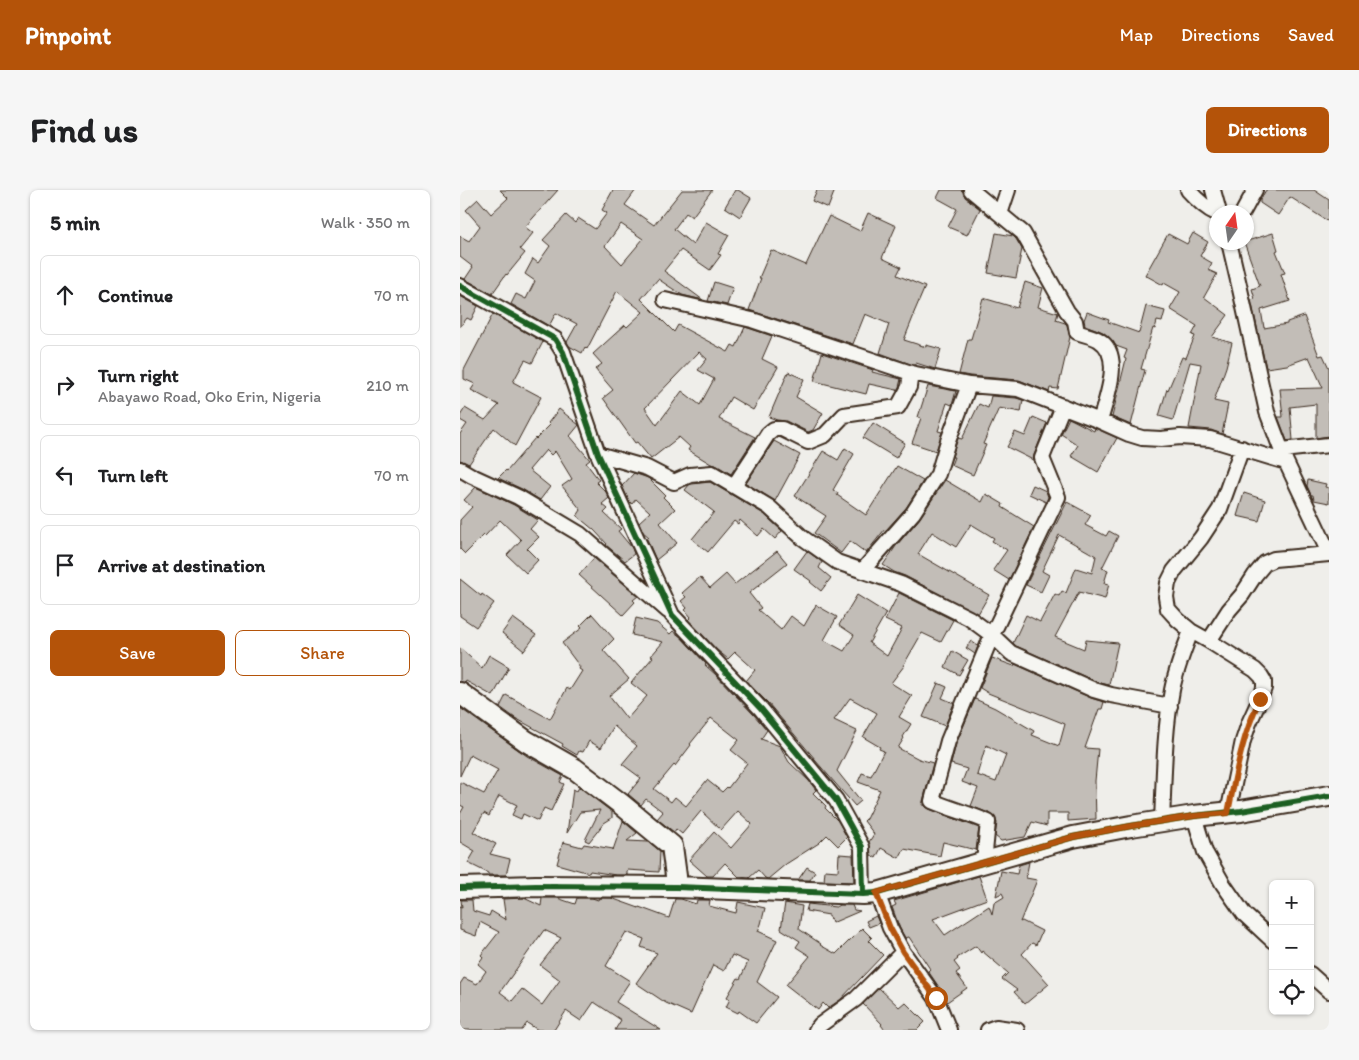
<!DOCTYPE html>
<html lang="en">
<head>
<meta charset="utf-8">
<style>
  :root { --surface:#fff; --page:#f6f6f6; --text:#202124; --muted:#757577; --line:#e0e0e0; --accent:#b45309 }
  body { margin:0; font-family:Itim,sans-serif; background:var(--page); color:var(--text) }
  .controls { position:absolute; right:15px; bottom:15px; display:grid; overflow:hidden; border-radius:8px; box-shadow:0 1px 4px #0004 }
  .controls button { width:45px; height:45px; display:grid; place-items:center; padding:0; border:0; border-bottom:1px solid var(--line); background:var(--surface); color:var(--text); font:25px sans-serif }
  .compass { position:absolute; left:749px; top:15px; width:45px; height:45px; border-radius:50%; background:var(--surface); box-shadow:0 1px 4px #0004; rotate:13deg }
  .stop { position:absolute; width:15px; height:15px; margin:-11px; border:4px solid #b45309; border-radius:50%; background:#fff }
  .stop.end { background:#b45309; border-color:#fff; box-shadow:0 1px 5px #0008 }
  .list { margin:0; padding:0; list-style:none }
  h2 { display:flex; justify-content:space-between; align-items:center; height:65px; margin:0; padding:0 20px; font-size:21px }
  h2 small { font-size:16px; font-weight:400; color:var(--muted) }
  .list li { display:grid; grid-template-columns:32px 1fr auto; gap:15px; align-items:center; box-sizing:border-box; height:80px; margin:0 10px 10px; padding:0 10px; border:1px solid var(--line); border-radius:8px }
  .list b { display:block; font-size:19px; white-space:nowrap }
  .list p { margin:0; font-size:16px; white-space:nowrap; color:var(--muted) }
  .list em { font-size:16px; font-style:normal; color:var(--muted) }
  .actions { display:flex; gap:10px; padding:15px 20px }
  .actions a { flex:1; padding:11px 0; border:1px solid var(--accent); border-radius:8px; text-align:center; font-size:18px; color:var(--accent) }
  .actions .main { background:var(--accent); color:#fff }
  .icon { flex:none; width:28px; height:28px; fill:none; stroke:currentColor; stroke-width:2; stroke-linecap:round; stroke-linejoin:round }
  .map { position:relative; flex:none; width:869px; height:840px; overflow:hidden; border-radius:8px }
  header { display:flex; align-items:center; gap:30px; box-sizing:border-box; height:70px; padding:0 25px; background:var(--accent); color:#fff }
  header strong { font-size:24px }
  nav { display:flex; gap:28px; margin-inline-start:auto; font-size:18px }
  .intro { display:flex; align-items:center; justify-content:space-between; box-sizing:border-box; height:120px; padding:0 30px }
  h1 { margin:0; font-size:35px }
  .button { padding:12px 22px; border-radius:8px; background:var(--accent); color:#fff; font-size:18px; font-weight:700 }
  main { display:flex; gap:30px; padding:0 30px }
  aside { flex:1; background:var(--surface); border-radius:8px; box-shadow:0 1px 4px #0004 }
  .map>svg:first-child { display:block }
  .building { fill:#c2bdb7; stroke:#3b2a1e; fill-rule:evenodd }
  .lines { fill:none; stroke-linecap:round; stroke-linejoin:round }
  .street-casing { stroke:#3b2a1e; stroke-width:18 }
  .secondary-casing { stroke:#3b2a1e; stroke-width:24 }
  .street { stroke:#f6f6f2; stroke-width:14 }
  .secondary { stroke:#f6f6f2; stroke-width:20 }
  .cycleway-casing { stroke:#f6f6f2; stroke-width:9 }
  .cycleway { stroke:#1b5e20; stroke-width:6 }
  .route { stroke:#b45309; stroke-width:6 }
</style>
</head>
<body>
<header>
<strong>Pinpoint</strong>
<nav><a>Map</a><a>Directions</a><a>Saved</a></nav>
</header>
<div class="intro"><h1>Find us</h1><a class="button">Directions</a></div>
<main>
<aside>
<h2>5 min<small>Walk · 350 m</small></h2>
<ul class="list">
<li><svg class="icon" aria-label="ahead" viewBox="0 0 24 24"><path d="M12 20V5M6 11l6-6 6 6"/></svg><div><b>Continue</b></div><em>70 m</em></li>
<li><svg class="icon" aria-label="right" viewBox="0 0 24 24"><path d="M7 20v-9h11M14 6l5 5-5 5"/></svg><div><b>Turn right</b><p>Abayawo Road, Oko Erin, Nigeria</p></div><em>210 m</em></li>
<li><svg class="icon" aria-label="left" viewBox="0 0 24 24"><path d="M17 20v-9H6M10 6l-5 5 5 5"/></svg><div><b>Turn left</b></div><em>70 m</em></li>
<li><svg class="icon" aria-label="arrive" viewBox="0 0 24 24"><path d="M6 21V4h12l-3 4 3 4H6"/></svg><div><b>Arrive at destination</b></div></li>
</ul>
<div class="actions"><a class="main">Save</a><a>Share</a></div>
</aside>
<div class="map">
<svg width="869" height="840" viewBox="0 0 869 840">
  <rect width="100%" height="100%" fill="#efeeea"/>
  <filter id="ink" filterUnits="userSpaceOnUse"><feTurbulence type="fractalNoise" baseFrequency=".02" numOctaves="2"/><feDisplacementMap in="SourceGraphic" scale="10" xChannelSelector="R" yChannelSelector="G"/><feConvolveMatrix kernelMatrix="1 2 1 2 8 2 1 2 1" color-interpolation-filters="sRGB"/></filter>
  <g filter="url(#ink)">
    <path class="building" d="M40 0H98L65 37 73 43 60 59 65 63 47 85 46 84 32 104 5 89 13 77 0 67V46L9 51 20 36 6 20 18 9 31 24 48 8Z
      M153 0H176L165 15 194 35 222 0H252L232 27 226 23 214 39 233 55 246 32 269 45 258 64 261 65 250 80 221 60 204 81 243 110 222 105 198 89 181 109 214 142 218 135 268 162 272 155 276 157 285 137 312 146 302 169 318 177 293 220 271 207 259 229 295 247 271 284 256 275 251 274 228 260 230 257 219 247 191 269 177 252 175 253 143 208 153 200 135 179 142 174 133 164 165 135 167 137 183 122 157 101 127 159 125 157 122 163 109 156 107 152 117 134 96 123 89 136 51 114 56 104 66 109 75 91 65 84 73 69 78 73 90 56 83 50 106 25 115 33 118 28 135 39 147 23 142 20ZM161 34 183 49 162 74 145 56ZM239 162 247 169 238 180 254 189 240 215 222 201 197 235 185 218Z
      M275 0H278L291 8 280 27 265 17Z
      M357 0H375L368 18 352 11Z
      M481 0H500L503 1 505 7 520 19 507 45 488 37 497 19 477 8Z
      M806 0H854L869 10V32L830 7 818 25 800 13V10Z
      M408 23 436 36 422 68 441 77 437 85 465 97 453 125H454L444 150 466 157V155L481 159 475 179 456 173V175H453L420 163 429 134 405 124 393 154 289 120 301 88H299L311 60 346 75 369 26 400 41Z
      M536 43 553 46 556 49 562 59 556 88 528 83Z
      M733 43 748 52 740 66 752 73 748 80 757 84 744 107 768 125 752 147 772 153 766 177 754 211 768 214 762 244 751 240 729 238 741 174 730 172 713 230 699 226 707 199 708 200 722 167 726 168 735 146 732 145 737 136 710 119 720 102 704 93 703 95 685 85 708 44 727 54Z
      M813 43 818 60 816 61 825 83 821 84 830 111 801 120 804 138 827 134V132L844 126 859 166 863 165 869 178V246L856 248V214L830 217 833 250 827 251 818 227H823L820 199 863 198 849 167 827 175 806 178 791 110 795 109 792 99 800 96 784 52Z
      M254 92 273 98 267 115 248 111Z
      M565 92 583 98 578 117 598 123 596 130 605 133 607 135 610 147 598 199 590 198 589 202 559 190 510 186 499 184 508 149H511L523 108 557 118Z
      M0 106 18 116 11 130 7 128 0 137Z
      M686 116 705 121 702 132 697 131 695 139 693 138 681 179 685 180 671 235 652 227 666 169 664 168 667 160 656 156 652 150 643 142 625 135 624 130 627 122 649 130 648 132 679 143Z
      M33 124 83 152 72 173 65 170 53 192 81 207 55 256 34 238 9 274 0 270V244L7 234 0 230V226L5 218 25 230 39 215 11 200 15 194 4 189V180Z
      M362 163 413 180 412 182 441 189 439 197 437 200 409 194 406 204 354 191Z
      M328 182 344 189 336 207 363 223 353 240 348 242 326 231 317 230 309 227Z
      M468 196 496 201 492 215 487 213 478 241 482 242 476 261 452 253 461 228 458 227Z
      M531 206 556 208 563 210 561 222 539 218 523 254 526 255 513 285 491 275 494 267H492L498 248 502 249 504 245 519 214 528 218Z
      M99 219 119 235 110 246 130 270 126 273 139 290 136 292 146 302 149 308 142 314 148 319 144 323 161 339 158 341 172 358 174 364 165 371 146 355 147 354 134 340 117 326 121 320 102 296 112 289 95 261 91 265 86 260 69 280 90 297 80 310 62 299 38 288 46 280 47 281 75 248 76 249 90 235 88 233Z
      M573 227 587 233 574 265 573 270 547 257 555 242 565 246Z
      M609 228 634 241 635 238 657 248 638 282 611 266 618 255 601 244Z
      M413 233 445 253 436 268 403 248Z
      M314 251 340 265 315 311 286 293Z
      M385 258 394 264 373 300 378 303 377 305 406 325 437 276 463 291 446 318 426 340 425 339 406 363 390 351 381 363 354 343 366 326 335 306 363 261 378 270Z
      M174 283 188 288 205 305 203 307 215 319 200 333 217 353 196 370 187 349 189 347 183 342 179 332 190 322 176 309 172 314 169 311 162 296Z
      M485 290 522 312 526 304 543 314 542 317 574 337 549 390 533 380 547 360 532 351 534 348 511 334 496 357 472 342 458 364 529 405 518 424 445 386 434 382 423 375 436 356 460 328Z
      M848 290 866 294 865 297 869 298V313L854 310 853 305H851L847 296Z
      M250 292 304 324 322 341 315 349 304 339 298 346 280 330 278 334 274 331 248 362 232 349 254 322 225 300 229 295 232 294Z
      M573 295 586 301 588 307 586 312 569 304Z
      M16 297 54 315 78 330 70 339 79 347 67 359 78 370 66 383 47 365 61 350 40 330 25 346 24 345 5 364 0 359V330L12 317 4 310Z
      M784 303 805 310 799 331 777 326Z
      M607 312 631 325 625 335 646 346 649 341 658 346 642 378 648 380 644 393 649 394 645 409 619 402 595 447 624 459 626 450 658 453 649 495 637 492 556 456 553 453 566 425 580 432 595 404 599 406 602 401 606 403 616 378 632 383 636 366 599 345 582 381 589 385 581 402 566 395Z
      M317 361 327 373 289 403 301 418 298 420 321 440 331 426 344 436 356 415 377 427 364 450 384 461 394 445 379 435 397 405 426 423 409 453 427 466 442 438 425 430 439 403 493 430 481 452 462 443 443 476H444L431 493 452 506 439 527 451 534 443 547 444 548 438 558 459 569 473 573 462 615H465L469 619 519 638 516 660 483 652 480 666 444 659 439 668 421 658 416 668 411 665 409 652 414 644 404 631 406 629 420 600 398 592 402 583 411 586 424 561 419 559 420 557 403 547 417 523 390 508 374 530 397 541 377 581 401 611 395 616 355 570 353 568 355 569 308 513 286 491 295 480 275 462 268 469 257 460 228 430 231 427 225 420 227 418 221 411 226 407 222 403 240 387 250 398 266 384 275 394Z
      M347 361 362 372 359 378 371 388 361 401 350 392 351 391 334 379Z
      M134 368 178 406 173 410 175 412 163 425 119 385Z
      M0 389 21 406 22 404 34 413 16 437 0 426Z
      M132 424 154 449 143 460 169 489 149 506 167 529 187 506 171 493 193 467 191 466 203 452 172 445 176 428 197 433 210 444 213 441 222 448 246 474 245 475 256 485 294 525 307 540 301 549 320 556 329 572 349 591 356 600 353 603 366 616 365 618 378 631 387 647 378 656 367 645 359 653 326 674 308 689 305 688 298 680 289 688 279 687 265 673 253 686H247L229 670 254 642 271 658 292 634 278 621 261 640 241 621 222 644 216 639 214 642 197 629 203 622 186 609 181 615 168 604 181 588 162 574 177 556 154 536 141 558 129 551 123 562 119 561 117 565 102 556 103 554 55 528 40 517 46 505 90 529 107 498 110 500 122 481 119 479 120 477 102 453 122 438 120 436ZM251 528 279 550 271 560 287 573 268 598 267 597 262 602 247 590 226 616 215 607 211 612 194 599 214 575 215 576 231 555 230 554Z
      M53 428 76 445 64 461 42 443Z
      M511 451 518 456 515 464 506 458Z
      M0 458 22 478 29 465 49 477 33 506 6 491 5 493 0 491Z
      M492 461 508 470 499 485 485 477Z
      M532 468 554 476 555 474 631 508 644 512 642 519H639L625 558 638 559 635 591 636 629 608 631V623H587V636L572 632 565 647 541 651 535 646 537 633 535 627 531 624 511 616 518 598 502 592 507 579 491 574 496 554 515 509 535 518 574 541 572 545 599 556 605 534 528 503 520 498ZM526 555 546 565 536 592 517 585Z
      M478 493 487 497 482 508 494 513 485 536 463 527Z
      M0 518 67 566 103 586 100 592 104 594 91 621 84 618 78 631 63 624 61 629 52 625 57 615 39 606 29 626 24 623 13 642 36 654 30 664 50 669 46 685H28V683L8 673 15 661 0 652V624L4 617 0 615V592L24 604 38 580 10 565 0 586Z
      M119 597 152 622V628L144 633 129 652 125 650 140 620 120 622 107 643 113 599 117 601Z
      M163 631 177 643 167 651 189 652 200 661 199 682 167 680V685H156L130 681 129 683 97 674 103 652 122 657 124 654 153 659V660Z
      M379 664 393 665 394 692 364 691 365 680 378 681Z
      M569 672 566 688 577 690 560 732 562 731 582 741 576 755 572 753 562 764 589 794 565 814 554 802 557 800 542 789 548 783 522 761 521 763 516 756 497 768 498 769 494 772 500 780 496 783 507 798 487 812 483 803 468 781 470 779 449 747 445 748 440 739 432 717 436 715 434 711 519 686 527 709 473 729 485 745 529 716 532 724 534 713 544 707 542 703 536 706 541 681 557 684 559 675Z
      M347 677 355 682 350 690H338Z
      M64 708 81 716 82 708H97L115 714 117 708H132L138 710 139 708H151L179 718V717L209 728 215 709H221L236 714 237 710H250L249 716 276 723 278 712 305 718 301 734 298 741 317 750 297 792 317 807 296 833 279 821 278 823 266 817 270 809 267 807 278 788 280 789 288 772 272 765 264 781 253 775 231 824 206 813 176 793 197 763 181 757 184 749 166 742 146 776 170 791 156 812 201 840H155L161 830 134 812 121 831 106 821 94 840H78L67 833 62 840H0V794L4 788 17 794 26 781 18 774 23 767 21 765 39 742 20 732 16 746 0 740V716L2 717 1 710H12L13 721 29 726 31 721 46 730 43 709ZM84 740 101 748 80 775 100 790 82 815 62 799 52 811 40 802Z
      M325 713 342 716 339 739 361 754 360 755 376 764 402 738 412 748 409 751 423 765 380 810 368 818 363 813 358 820 326 795 350 766 336 757 340 751 321 739Z
      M348 714 376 717 379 715H392L394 720 400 721 372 733 369 725 346 721Z
      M416 726 419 733 409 737 406 731Z
      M419 798 439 817 445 812 465 832 457 840H425L421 835 422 834 403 814Z"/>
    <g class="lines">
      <defs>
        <path id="street" d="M511 0 540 24
          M548 0 540 24 563 43 607 121 615 131 617 142C624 145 633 146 639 150 664 165 646 209 640 231
          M728 0C737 10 745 18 756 23
          M753 0 759 22
          M783 22 795 0
          M769 52 780 99 807 222 826 272 869 363
          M0 96 95 149 103 162 138 264 212 425 301 519 376 610 402 657 403 704
          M205 110 292 130 451 183 509 195 558 199 640 231 669 244 682 248 701 249 720 247 750 249 826 272
          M822 260 869 255
          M138 264 187 278 214 292 230 285 252 283 309 317 343 348 377 372 441 394 509 428 532 445 551 463 634 500 651 505 710 516
          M0 279 12 286 58 307 120 344 208 421
          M274 296 308 244 314 239H322L348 252 365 245 384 225 438 217 449 197 451 183
          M402 381 453 323 478 284 488 251 509 195
          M749 451 769 420 782 405 795 385 805 373 814 369 869 364
          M768 623 783 551 789 533 800 509 804 498V491L801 486 795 480 749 451 731 441 718 430 708 419 706 407 708 393 714 381 741 348 760 319 782 258
          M734 626 745 662 763 694 784 724 813 751
          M702 631C704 587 704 543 712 500 716 479 724 460 731 441
          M524 672 528 632C510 624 491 619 472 611L488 551 532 445 598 307 582 268 603 216
          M417 703 430 738 443 762 476 808 489 840
          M850 784 869 801
          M356 840 360 835 396 809 443 762
          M528 840 536 837 557 840"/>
        <path id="secondary" d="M0 503 66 551 115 579 161 614 212 656 216 686V697
          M0 698 76 696 216 697 403 704 417 703 613 647 671 636 734 626 781 621 869 606"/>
      </defs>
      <use href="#street" class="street-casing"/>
      <use href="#secondary" class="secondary-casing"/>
      <use href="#street" class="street"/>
      <use href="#secondary" class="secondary"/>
      <defs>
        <path id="cycleway" d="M0 96 95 149 103 162 138 264 212 425 301 519 376 610 402 657 403 704
          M0 698 76 696 216 697 403 704 417 703 613 647 671 636 734 626 781 621 869 606"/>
      </defs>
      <use href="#cycleway" class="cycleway-casing"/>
      <use href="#cycleway" class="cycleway"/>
    </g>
  </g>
  <g class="lines" filter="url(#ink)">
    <path class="route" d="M476 808 443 762 430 738 416 703 613 647 671 636 734 626 768 623C776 583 782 546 800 509"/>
  </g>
</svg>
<div class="controls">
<button>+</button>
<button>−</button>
<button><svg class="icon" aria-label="locate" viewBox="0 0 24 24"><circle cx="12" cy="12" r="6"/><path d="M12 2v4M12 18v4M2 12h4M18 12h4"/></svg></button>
</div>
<svg class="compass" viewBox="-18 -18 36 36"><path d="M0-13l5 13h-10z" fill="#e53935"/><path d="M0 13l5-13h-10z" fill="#757577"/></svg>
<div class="stop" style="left:476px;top:808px"></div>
<div class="stop end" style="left:800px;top:509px"></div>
</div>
</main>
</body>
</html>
